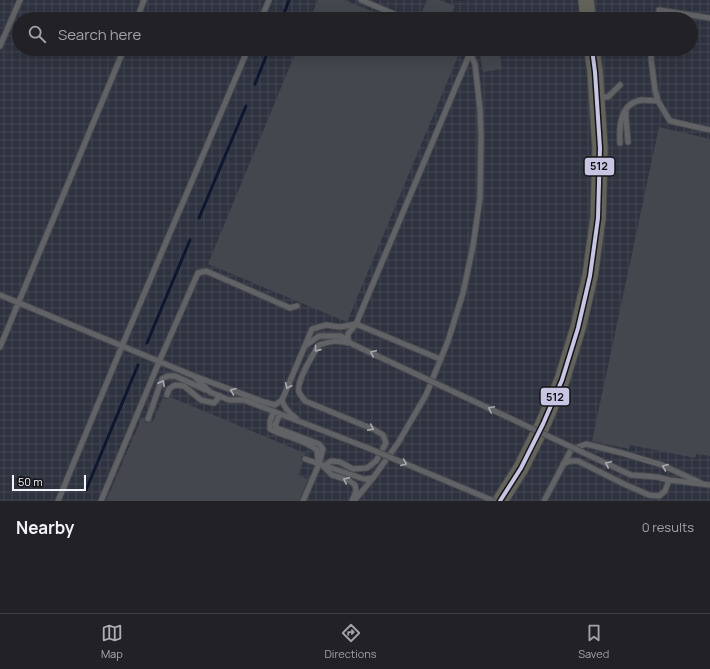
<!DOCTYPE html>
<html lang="en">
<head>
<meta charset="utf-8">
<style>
  :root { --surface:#222226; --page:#2e2f32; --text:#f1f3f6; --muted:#a2a4a7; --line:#3f3f43; --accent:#adafb4 }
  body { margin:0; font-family:Manrope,sans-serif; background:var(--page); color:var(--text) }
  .scale { position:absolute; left:12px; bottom:10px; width:74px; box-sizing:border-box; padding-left:4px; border:2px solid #f2f4fa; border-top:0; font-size:11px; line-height:14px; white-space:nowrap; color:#f2f4fa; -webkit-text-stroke:3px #141519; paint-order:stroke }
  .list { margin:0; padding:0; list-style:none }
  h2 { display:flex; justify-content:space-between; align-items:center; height:52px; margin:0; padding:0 16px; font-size:17px }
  h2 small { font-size:13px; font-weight:400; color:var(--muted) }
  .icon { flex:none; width:22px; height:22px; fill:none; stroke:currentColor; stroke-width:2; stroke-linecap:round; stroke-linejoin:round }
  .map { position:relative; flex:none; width:710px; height:501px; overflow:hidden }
  .search { position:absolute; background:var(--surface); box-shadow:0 4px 16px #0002; left:12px; right:12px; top:12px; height:44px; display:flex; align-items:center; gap:10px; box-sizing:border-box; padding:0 14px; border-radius:22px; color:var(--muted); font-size:15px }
  .sheet { height:112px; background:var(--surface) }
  nav { display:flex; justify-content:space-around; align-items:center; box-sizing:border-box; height:56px; border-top:1px solid var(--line); background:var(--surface); font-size:11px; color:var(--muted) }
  nav a { display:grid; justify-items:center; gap:2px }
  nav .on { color:var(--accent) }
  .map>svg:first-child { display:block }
  .industrial { fill:url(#industrial-grid); fill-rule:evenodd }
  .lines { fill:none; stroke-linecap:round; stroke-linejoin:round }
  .stream { stroke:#0f1730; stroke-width:3 }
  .building { fill:#44474e }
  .lane-casing { stroke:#4a4b4f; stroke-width:7 }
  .primary-casing { stroke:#4a4b4f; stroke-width:17 }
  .lane { stroke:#606265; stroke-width:5 }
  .primary { stroke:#63635b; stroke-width:15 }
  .lane-bridge-casing { stroke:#4a4b4f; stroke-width:7; stroke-linecap:butt }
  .lane-bridge { stroke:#606265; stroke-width:5 }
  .bus-1-casing { stroke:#141519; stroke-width:7 }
  .bus-1 { stroke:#c7c5e2; stroke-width:4 }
  .oneway { stroke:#a9abb0 }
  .line-badge { stroke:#141519; stroke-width:1.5 }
  .pale-badge-label { font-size:11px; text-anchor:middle; font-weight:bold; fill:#111 }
</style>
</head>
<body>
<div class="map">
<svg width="710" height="501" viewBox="0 0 710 501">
  <defs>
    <pattern id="industrial-grid" width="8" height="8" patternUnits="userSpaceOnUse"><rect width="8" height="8" fill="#2e333f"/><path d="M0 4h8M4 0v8" fill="none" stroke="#424752"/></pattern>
  </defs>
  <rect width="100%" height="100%" fill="#2d2e32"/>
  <path class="industrial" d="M0 0H456L458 1 469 0H710V501H0ZM19 19H691V49H19Z"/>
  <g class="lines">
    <path class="stream" d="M282 19 289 0
      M255 84 269 49
      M199 218 246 106
      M147 343 190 240
      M86 490 138 365"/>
  </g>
  <path class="building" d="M318 0H345L390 19H310Z
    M427 0H440L455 6 449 19H419Z
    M297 49H461L347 322 208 264Z
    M479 49H499L502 69 483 72Z
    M659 127 710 139V456L696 454 695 458 630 445 629 449 592 441Z
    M163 397 165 399H167L170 397 307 454 301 457V460L303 463 298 475 308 479 299 501H106L142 417 144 418V420L146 423H149L151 421 153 422Z"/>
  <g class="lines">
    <defs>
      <path id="lane" d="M361 0 406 19
        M137 19 144 0
        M261 19 269 0
        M658 19 659 10 710 18
        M0 46 20 0
        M652 49 651 59 655 90 658 101 670 121 710 130
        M598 97H608L620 85
        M626 111V118L628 142
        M620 143C619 126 620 103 642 100 648 100 653 101 658 101
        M0 295 194 376 264 402 275 405 282 400 312 329 326 325 340 327 356 324 440 359
        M348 341V334L356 324 470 53
        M305 346 319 336H341L349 341
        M0 347 124 49
        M196 378 210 392 229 400H244L368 448
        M167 395 169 389 175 385 184 386 201 400 214 403 220 396
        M282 400C284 408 289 413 296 418
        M274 411 270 421V429C285 437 303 439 317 450L318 461
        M280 414 275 425 277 428 319 444 323 449 319 464 303 501
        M148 419 162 379 168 376H175L206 390
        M305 459 364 479 373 478
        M563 464 570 461H578L624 484 649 495 659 496 665 491 669 480
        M324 466 331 461 340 462 353 469 367 468 376 461 386 443 383 435 375 430 305 401C303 398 300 395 299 392 296 382 313 354 319 345 332 341 336 340 350 343
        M324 467 332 475 348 480 355 485 356 491 352 501
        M645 476 657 477 669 480 710 485
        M58 501 122 346 248 49
        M101 501 159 362 198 273 206 271 290 308 297 306
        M354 501 373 478 398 443 426 395 448 341 463 293 473 246 480 198 481 136 480 109 475 64 470 53 466 49
        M544 501 571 450 586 444 622 453 662 465 701 483"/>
      <path id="primary" d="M586 0 588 19
        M500 501 521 468 543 424 562 380 578 328 590 276 598 218 600 148 595 72 592 49"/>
    </defs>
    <use href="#lane" class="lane-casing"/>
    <use href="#primary" class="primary-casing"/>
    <use href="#lane" class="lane"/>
    <use href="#primary" class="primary"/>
    <defs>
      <path id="lane-bridge" d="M352 344 631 475 645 476
        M368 448 494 501"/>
    </defs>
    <use href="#lane-bridge" class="lane-bridge-casing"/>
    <use href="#lane-bridge" class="lane-bridge"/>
    <defs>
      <path id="bus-1" d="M500 501 521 468 543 424 562 380 578 328 590 276 598 218 600 148 595 72 592 49"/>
    </defs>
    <use href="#bus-1" class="bus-1-casing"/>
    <use href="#bus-1" class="bus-1"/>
  </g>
  <defs><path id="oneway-chevron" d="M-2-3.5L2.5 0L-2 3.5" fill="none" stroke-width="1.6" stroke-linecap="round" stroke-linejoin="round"/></defs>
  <g class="oneway">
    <use href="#oneway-chevron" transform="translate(317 349) rotate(129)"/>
    <use href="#oneway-chevron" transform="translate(373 353) rotate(-155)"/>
    <use href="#oneway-chevron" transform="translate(162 383) rotate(-63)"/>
    <use href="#oneway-chevron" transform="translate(288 386) rotate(113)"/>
    <use href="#oneway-chevron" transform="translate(233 391) rotate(-159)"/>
    <use href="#oneway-chevron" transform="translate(491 409) rotate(-155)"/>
    <use href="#oneway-chevron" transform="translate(371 428) rotate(25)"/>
    <use href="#oneway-chevron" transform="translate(404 463) rotate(23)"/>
    <use href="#oneway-chevron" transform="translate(608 464) rotate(-155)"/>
    <use href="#oneway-chevron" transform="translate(665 467) rotate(-157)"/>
    <use href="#oneway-chevron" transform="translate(346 480) rotate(-155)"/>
  </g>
  <g class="line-badge">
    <rect x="584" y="157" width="31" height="19" rx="4" fill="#c7c5e2"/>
    <rect x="540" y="387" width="30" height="19" rx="4" fill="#c7c5e2"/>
  </g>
  <g class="pale-badge-label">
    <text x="599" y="170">512</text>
    <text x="555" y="401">512</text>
  </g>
</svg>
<div class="scale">50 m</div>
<div class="search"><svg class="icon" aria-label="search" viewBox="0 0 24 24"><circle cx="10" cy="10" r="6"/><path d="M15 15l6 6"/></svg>Search here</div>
</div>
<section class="sheet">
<h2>Nearby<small>0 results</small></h2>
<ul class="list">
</ul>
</section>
<nav>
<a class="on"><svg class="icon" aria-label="map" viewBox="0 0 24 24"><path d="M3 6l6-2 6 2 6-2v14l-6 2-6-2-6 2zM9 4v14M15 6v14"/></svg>Map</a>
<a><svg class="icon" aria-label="directions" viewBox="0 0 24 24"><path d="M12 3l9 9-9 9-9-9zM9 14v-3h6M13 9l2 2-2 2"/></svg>Directions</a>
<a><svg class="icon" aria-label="saved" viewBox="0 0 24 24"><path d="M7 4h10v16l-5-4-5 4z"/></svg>Saved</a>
</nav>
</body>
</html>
